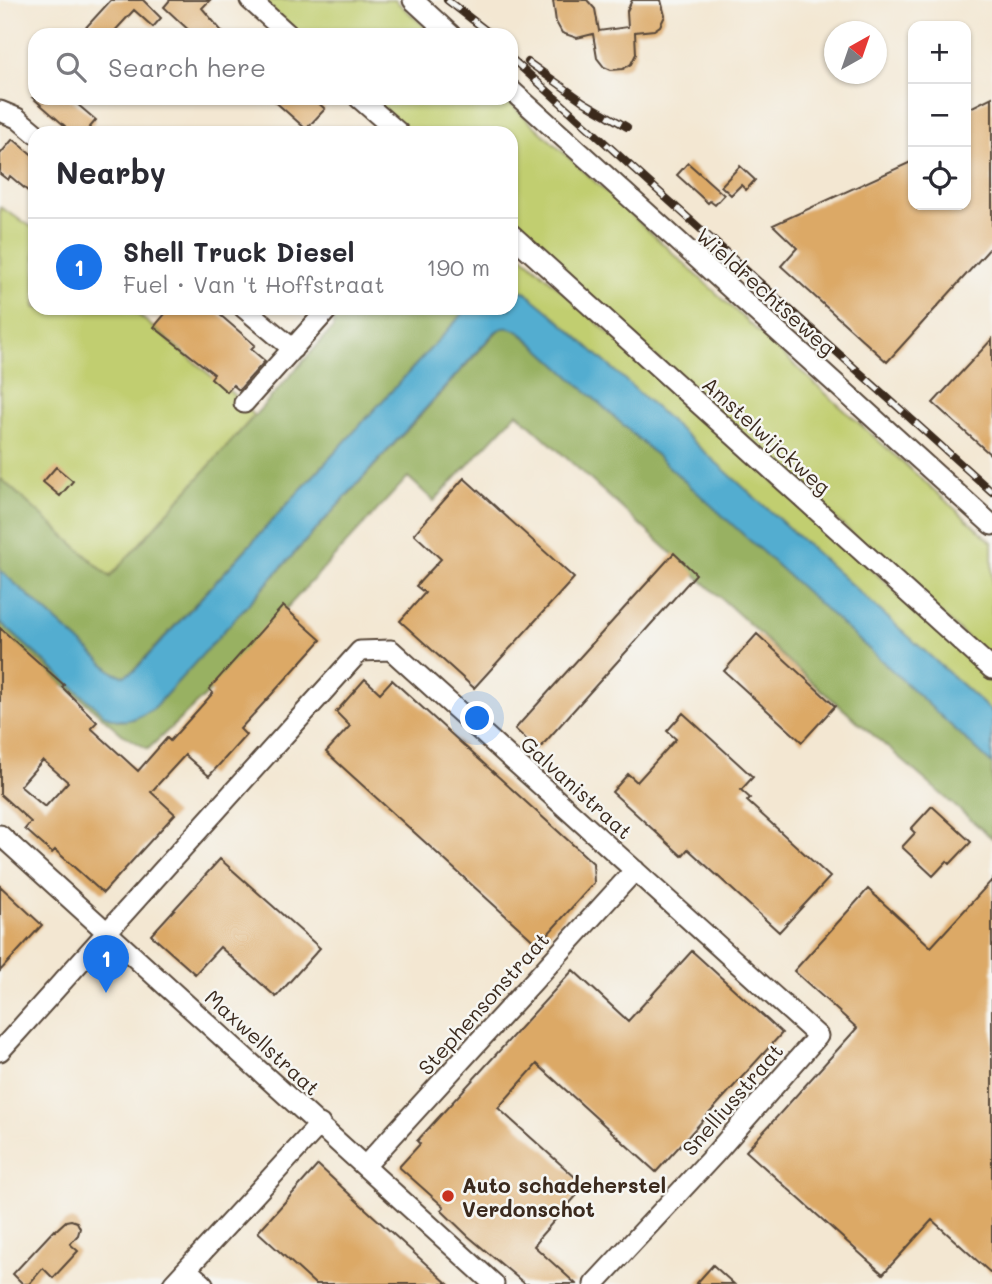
<!DOCTYPE html>
<html lang="en">
<head>
<meta charset="utf-8">
<style>
  :root { --surface:#fff; --page:#f2f2f3; --text:#2b2b33; --muted:#7c7c81; --line:#e1e1e2; --accent:#1a73e8 }
  body { margin:0; font-family:Mali,sans-serif; background:var(--page); color:var(--text) }
  .controls { position:absolute; right:21px; top:21px; display:grid; overflow:hidden; border-radius:14px; box-shadow:0 2px 5px #0004 }
  .controls button { width:63px; height:63px; display:grid; place-items:center; padding:0; border:0; border-bottom:2px solid var(--line); background:var(--surface); color:var(--text); font:35px sans-serif }
  .compass { position:absolute; left:824px; top:21px; width:63px; height:63px; border-radius:50%; background:var(--surface); box-shadow:0 2px 5px #0004; rotate:40deg }
  .you { position:absolute; left:478px; top:719px; width:24px; height:24px; margin:-18px; border:5px solid #fff; border-radius:50%; background:#1a73e8; box-shadow:0 0 0 10px #1a73e833 }
  .badge { display:grid; place-items:center; width:46px; height:46px; border-radius:50%; background:var(--accent); color:#fff; font-size:23px; font-weight:700 }
  .pin { position:absolute; translate:-50% -58px; filter:drop-shadow(0 2px 4px #0008) }
  .pin::after { content:''; position:absolute; top:37px; width:24px; height:21px; background:inherit; clip-path:polygon(0 0,100% 0,50% 100%) }
  .list { margin:0; padding:0; list-style:none }
  h2 { display:flex; justify-content:space-between; align-items:center; height:91px; margin:0; padding:0 28px; font-size:30px }
  h2 small { font-size:23px; font-weight:400; color:var(--muted) }
  .list li { display:grid; grid-template-columns:46px 1fr auto; gap:21px; align-items:center; box-sizing:border-box; height:98px; padding:0 28px; border-top:2px solid var(--line) }
  .list b { display:block; font-size:26px; white-space:nowrap }
  .list p { margin:0; font-size:23px; white-space:nowrap; color:var(--muted) }
  .list em { font-size:23px; font-style:normal; color:var(--muted) }
  .icon { flex:none; width:38px; height:38px; fill:none; stroke:currentColor; stroke-width:2; stroke-linecap:round; stroke-linejoin:round }
  .map { position:relative; flex:none; width:992px; height:1284px; overflow:hidden }
  .search { position:absolute; background:var(--surface); box-shadow:0 2px 5px #0004; left:28px; top:28px; width:490px; height:77px; display:flex; align-items:center; gap:18px; box-sizing:border-box; padding:0 24px; border-radius:21px; color:var(--muted); font-size:26px }
  .panel { position:absolute; background:var(--surface); box-shadow:0 2px 5px #0004; left:28px; top:126px; width:490px; height:189px; border-radius:21px }
  .map>svg:first-child { display:block }
  .green { fill:#c1ce6f; stroke:#7e7c46; stroke-width:2 }
  .forest { fill:#98b162; stroke:#6a6e40; stroke-width:2 }
  .water { fill:#52add0; stroke:#466c77; stroke-width:2 }
  .building { fill:#dca966; fill-rule:evenodd }
  .lines { fill:none; stroke-linecap:round; stroke-linejoin:round }
  .minor-casing { stroke:#574639; stroke-width:23 }
  .minor { stroke:#fff; stroke-width:19 }
  .rail-casing { stroke:#3b2a1e; stroke-width:8 }
  .rail { stroke:#f6f6f2; stroke-width:5; stroke-dasharray:16; stroke-linecap:butt }
  .poi-dot { fill:#c8321e; stroke:#f6f6f2; stroke-width:2.5 }
  .labels { text-anchor:middle; dominant-baseline:central; stroke-width:5; stroke-linejoin:round; paint-order:stroke }
  .street-label { font-size:21px; fill:#3b2a1e; stroke:#f6f6f2 }
  .poi-label { font-size:21px; font-weight:bold; fill:#3b2a1e; stroke:#f6f6f2; text-anchor:start }
</style>
</head>
<body>
<div class="map">
<svg width="992" height="1284" viewBox="0 0 992 1284">
  <rect width="100%" height="100%" fill="#f6f6f2"/>
  <filter id="ink" filterUnits="userSpaceOnUse"><feTurbulence type="fractalNoise" baseFrequency=".0143" numOctaves="2"/><feDisplacementMap in="SourceGraphic" scale="14" xChannelSelector="R" yChannelSelector="G"/><feConvolveMatrix kernelMatrix="1 2 1 2 8 2 1 2 1" color-interpolation-filters="sRGB"/></filter>
  <filter id="wash" filterUnits="userSpaceOnUse"><feTurbulence type="fractalNoise" baseFrequency=".00686" numOctaves="4" result="noise"/><feDisplacementMap in="SourceGraphic" scale="28" xChannelSelector="R" yChannelSelector="G"/><feGaussianBlur stdDeviation="1.57" result="paint"/><feColorMatrix in="noise" values="0 0 0 0 0 0 0 0 0 0 0 0 0 0 0 0 0 1.4 0 .05"/><feComposite in="paint" operator="in"/></filter>
  <g filter="url(#wash)">
    <rect width="100%" height="100%" fill="#f3e7d2"/>
    <path class="green" d="M261 0H395L434 35H300Z
      M370 98H504L824 392 992 542V660L511 226V133H409Z
      M0 207 35 229V308H130L234 395 254 416 110 577 0 478Z
      M511 245 992 678V712L553 315 525 292 511 286Z"/>
    <path class="forest" d="M343 308H468L134 670 124 676 114 673 0 570V478L110 577 333 328 334 318Z
      M501 327 514 328 542 351 882 661 992 764V838L781 655 755 629 517 413 434 501 408 477 207 694 148 749 122 734 0 629V622L53 670 119 721 134 719 153 709Z"/>
    <path class="water" d="M511 286 525 292 553 315 992 712V764L882 661 542 351C527 339 512 318 494 333L153 709C135 719 126 725 106 716L0 622V570L114 673 124 676 134 671 468 308H511Z"/>
    <g id="blocks">
      <path class="building" d="M111 0H143L161 18 153 27 134 10 111 35H79Z
        M170 0H210L202 8 225 35H194L164 7Z
        M553 0H587L595 9 599 31 628 27 627 11 632 0H661L665 16 660 26 654 30 635 32 636 54 631 64 623 69 611 70 604 67 597 58 593 34 577 38 562 33 556 22Z
        M992 97V246L887 362 781 266 797 248 773 225 913 161V205H966V110Z
        M33 98H70L96 120 85 133H59L65 126Z
        M271 98H313L325 109 306 129Z
        M13 139 35 157V197L10 176 8 180 0 174V154Z
        M688 163 724 195 715 205 710 201 708 203 677 175Z
        M740 166 755 180 746 190 741 185 731 195 721 186Z
        M170 308H212L255 345 251 349 265 361 239 390 233 385 227 392 211 378 214 374 154 327Z
        M992 339V456L933 403Z
        M56 467 73 481 60 496 43 482Z
        M464 478 574 578 474 688 400 621 425 593 416 586 441 559 414 534Z
        M674 553 696 574 538 750 515 729Z
        M283 606 321 640 240 729 246 735 209 776 185 755 151 792 175 814 103 893 55 850 52 853 25 829 31 822 0 794V628L64 685 62 687 97 722 91 728 138 771 167 738 170 741 213 693 209 689ZM43 760 68 782 45 807 20 786Z
        M757 634 835 706 802 742 724 671Z
        M365 679 380 693 392 680 593 863 594 883 538 945 326 752 350 726 336 712Z
        M683 713 753 777 741 790 750 798 747 801 830 877 779 932 688 849 682 856 612 792 628 774 637 782 676 739 667 731Z
        M932 806 971 842 950 864 947 861 933 876 902 847 915 833 911 829Z
        M220 859 320 948 276 997 220 947 195 974 151 935Z
        M992 880V1274L932 1220 883 1274 746 1151 857 1028 794 971 868 889 931 947Z
        M0 886 42 925 0 971Z
        M692 951 782 1033 656 1172 537 1064 498 1108 585 1186 538 1239 539 1240 534 1246 576 1284H525L468 1236 441 1210 444 1207 399 1167 420 1144 417 1141 573 970 628 1021Z
        M318 1165 358 1202 448 1284H315L258 1232Z
        M71 1220 77 1222 80 1228 78 1235 70 1244 78 1251 53 1278 43 1268 29 1284H23L13 1274 54 1230 55 1231 66 1221Z
        M713 1265 734 1284H696Z"/>
    </g>
  </g>
  <g filter="url(#ink)">
    <use href="#blocks" fill-opacity="0" stroke="#574639" stroke-width="2"/>
    <g class="lines">
      <defs>
        <path id="minor" d="M250 0 289 35
          M413 0 451 35
          M511 90 992 525
          M359 98 399 133
          M0 111 17 118 35 133
          M511 234 992 669
          M244 308 293 349
          M244 403 329 308
          M0 835 494 1284
          M0 1051 360 651 391 650 818 1036 715 1154 594 1284
          M365 1166 635 870
          M187 1270 203 1284
          M173 1284 320 1124"/>
      </defs>
      <use href="#minor" class="minor-casing"/>
      <use href="#minor" class="minor"/>
      <defs>
        <path id="rail" d="M447 0 492 35
          M511 58 992 492
          M528 62 584 102 627 127"/>
      </defs>
      <use href="#rail" class="rail-casing"/>
      <use href="#rail" class="rail"/>
    </g>
  </g>
  <circle class="poi-dot" cx="448" cy="1196" r="7"/>
  <g class="labels">
    <g class="street-label">
      <text transform="translate(766 291) rotate(42)">Wieldrechtseweg</text>
      <text transform="translate(767 435) rotate(42)">Amstelwijckweg</text>
      <text transform="translate(577 787) rotate(42)">Galvanistraat</text>
      <text transform="translate(483 1003) rotate(-48)">Stephensonstraat</text>
      <text transform="translate(263 1042) rotate(42)">Maxwellstraat</text>
      <text transform="translate(732 1099) rotate(-49)">Snelliusstraat</text>
    </g>
    <g class="poi-label">
      <text x="462" y="1184">Auto schadeherstel<tspan x="462" dy="24">Verdonschot</tspan></text>
    </g>
  </g>
</svg>
<div class="controls">
<button>+</button>
<button>−</button>
<button><svg class="icon" aria-label="locate" viewBox="0 0 24 24"><circle cx="12" cy="12" r="6"/><path d="M12 2v4M12 18v4M2 12h4M18 12h4"/></svg></button>
</div>
<svg class="compass" viewBox="-18 -18 36 36"><path d="M0-13l5 13h-10z" fill="#e53935"/><path d="M0 13l5-13h-10z" fill="#7c7c81"/></svg>
<div class="you"></div>
<div class="pin badge" style="left:106px;top:993px">1</div>
<div class="search"><svg class="icon" aria-label="search" viewBox="0 0 24 24"><circle cx="10" cy="10" r="6"/><path d="M15 15l6 6"/></svg>Search here</div>
<section class="panel">
<h2>Nearby<small></small></h2>
<ul class="list">
<li><span class="badge">1</span><div><b>Shell Truck Diesel</b><p>Fuel · Van 't Hoffstraat</p></div><em>190 m</em></li>
</ul>
</section>
</div>
</body>
</html>
